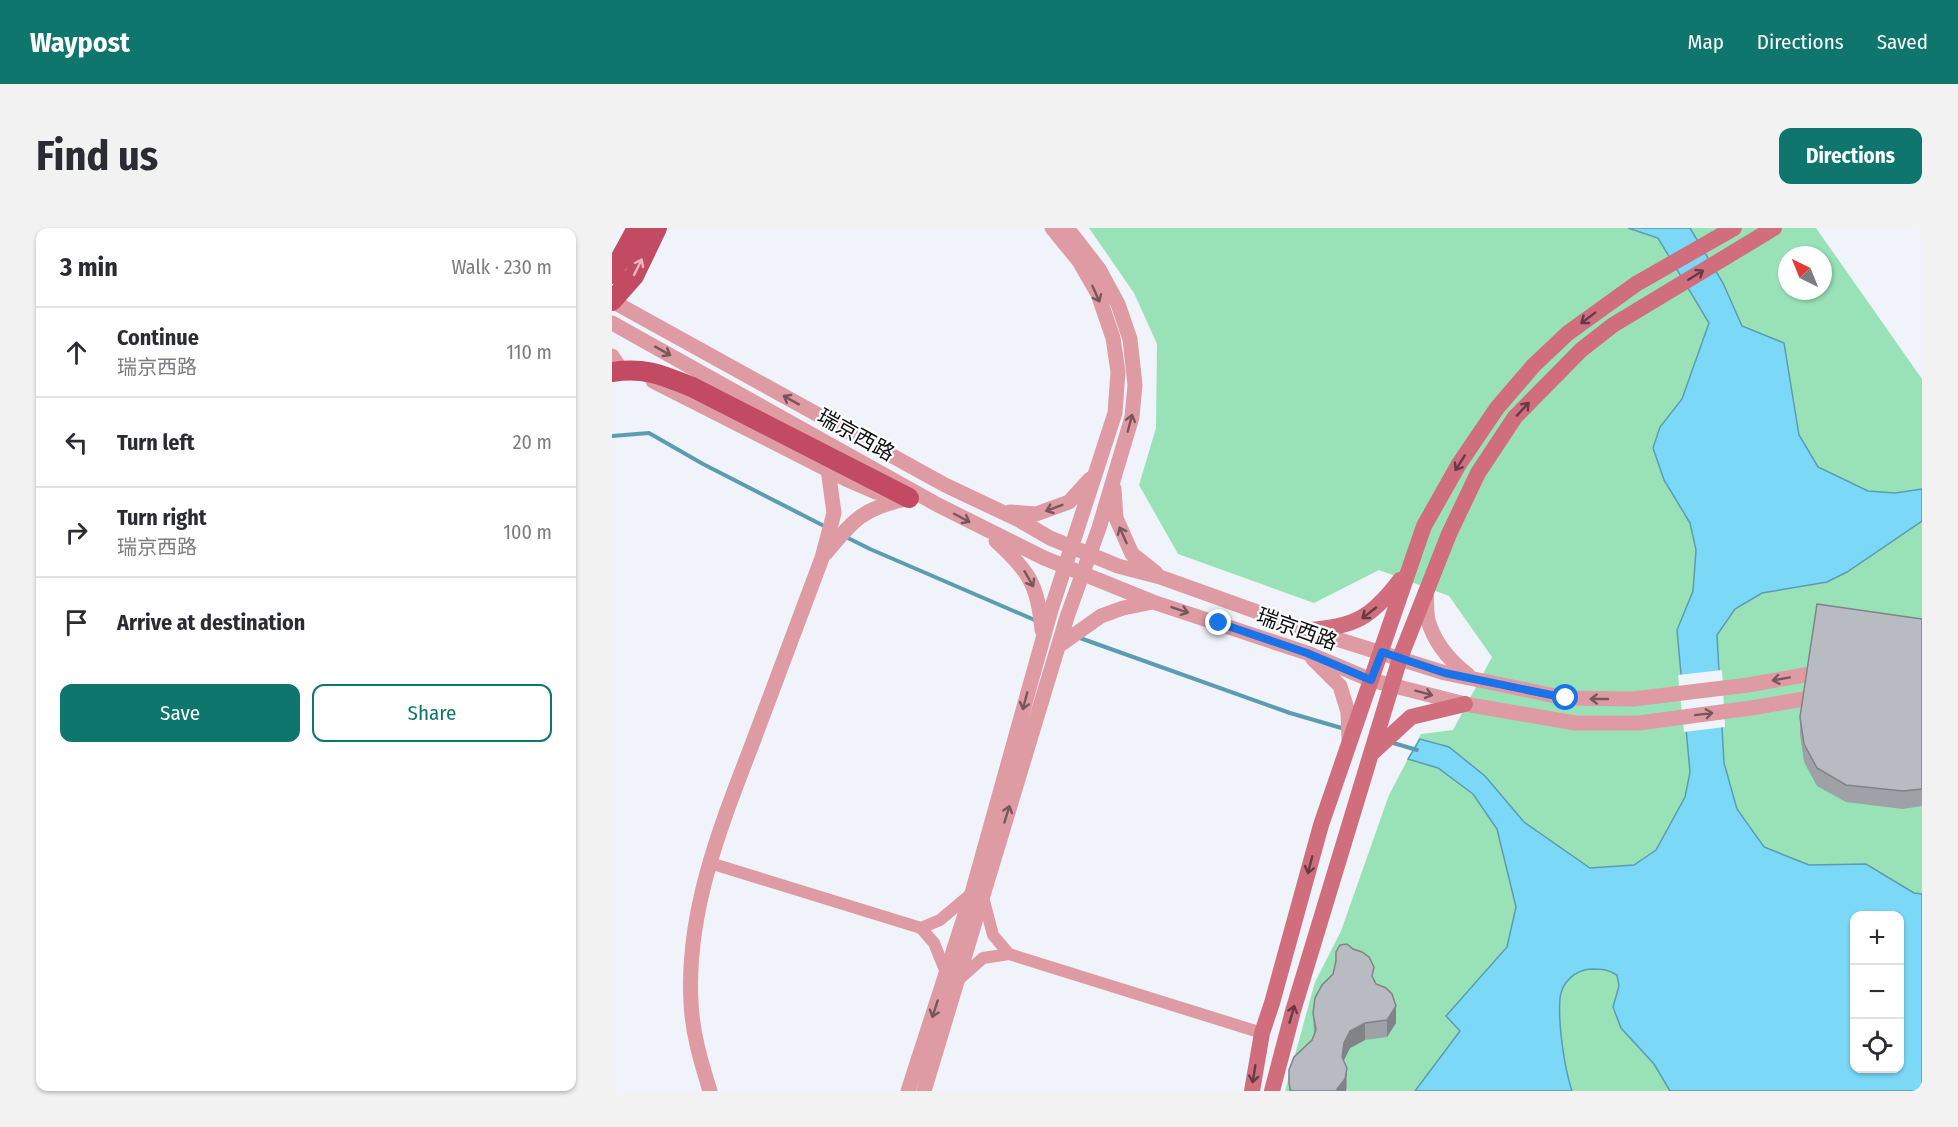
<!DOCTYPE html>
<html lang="en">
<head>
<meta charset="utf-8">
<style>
  :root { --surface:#fff; --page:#f2f2f3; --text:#2b2b33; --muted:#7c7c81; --line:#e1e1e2; --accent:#0f766e }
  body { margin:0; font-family:"Fira Sans Condensed","Noto Sans SC",sans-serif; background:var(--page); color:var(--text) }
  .controls { position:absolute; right:18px; bottom:18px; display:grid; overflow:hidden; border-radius:12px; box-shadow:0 2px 4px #0004 }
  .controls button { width:54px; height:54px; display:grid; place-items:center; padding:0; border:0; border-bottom:2px solid var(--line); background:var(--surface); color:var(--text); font:30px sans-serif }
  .compass { position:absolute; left:1166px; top:18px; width:54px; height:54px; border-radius:50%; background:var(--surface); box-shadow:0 2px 4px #0004; rotate:317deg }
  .stop { position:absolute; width:18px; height:18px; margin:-14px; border:4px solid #1a73e8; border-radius:50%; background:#fff }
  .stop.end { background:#1a73e8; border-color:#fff; box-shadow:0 2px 6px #0008 }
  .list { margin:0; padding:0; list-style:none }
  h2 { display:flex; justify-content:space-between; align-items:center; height:78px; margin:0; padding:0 24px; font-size:26px }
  h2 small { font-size:20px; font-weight:400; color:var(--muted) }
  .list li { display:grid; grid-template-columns:39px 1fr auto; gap:18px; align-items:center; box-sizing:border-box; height:90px; padding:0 24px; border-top:2px solid var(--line) }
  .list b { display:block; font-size:22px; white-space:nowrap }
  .list p { margin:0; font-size:20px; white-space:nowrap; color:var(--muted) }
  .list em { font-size:20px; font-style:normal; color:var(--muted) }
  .actions { display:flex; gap:12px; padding:18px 24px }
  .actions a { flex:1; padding:14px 0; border:2px solid var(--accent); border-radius:12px; text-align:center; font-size:21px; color:var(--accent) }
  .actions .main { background:var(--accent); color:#fff }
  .icon { flex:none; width:33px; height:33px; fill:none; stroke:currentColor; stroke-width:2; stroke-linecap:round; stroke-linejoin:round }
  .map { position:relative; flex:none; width:1310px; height:863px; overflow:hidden; border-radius:12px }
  header { display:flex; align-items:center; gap:36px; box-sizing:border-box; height:84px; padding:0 30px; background:var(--accent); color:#fff }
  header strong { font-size:28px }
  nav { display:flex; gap:33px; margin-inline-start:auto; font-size:21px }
  .intro { display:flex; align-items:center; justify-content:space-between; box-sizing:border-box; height:144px; padding:0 36px }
  h1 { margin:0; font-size:42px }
  .button { padding:15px 27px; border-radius:12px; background:var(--accent); color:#fff; font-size:21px; font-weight:700 }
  main { display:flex; gap:36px; padding:0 36px }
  aside { flex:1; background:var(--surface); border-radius:12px; box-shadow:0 2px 4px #0004 }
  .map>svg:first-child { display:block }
  .green { fill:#99e2b7; fill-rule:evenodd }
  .water { fill:#7bd8f6; stroke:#5b9cb2; stroke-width:1.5; fill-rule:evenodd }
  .pier { fill:#f0f3f9 }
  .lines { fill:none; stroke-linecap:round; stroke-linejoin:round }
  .stream { stroke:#5b9cb2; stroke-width:4 }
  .minor { stroke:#df9ba4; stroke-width:12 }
  .tertiary { stroke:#df9ba4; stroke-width:15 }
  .secondary { stroke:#d06e7e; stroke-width:16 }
  .primary { stroke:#c24a63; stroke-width:20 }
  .primary-bridge { stroke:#c24a63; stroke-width:20 }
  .wall { fill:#9ea1a6 }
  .shaded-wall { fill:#818387 }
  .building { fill:#b8bbc1; stroke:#818387; stroke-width:1.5 }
  .oneway { stroke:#e7b7c1 }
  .oneway2 { stroke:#663b43 }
  .oneway3 { stroke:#78565c }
  .route { stroke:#1a73e8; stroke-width:8 }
  .labels { text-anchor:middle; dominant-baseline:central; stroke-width:4.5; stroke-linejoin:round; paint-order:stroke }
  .street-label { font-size:21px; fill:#101113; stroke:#fff }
</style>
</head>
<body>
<header>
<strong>Waypost</strong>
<nav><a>Map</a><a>Directions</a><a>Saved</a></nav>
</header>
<div class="intro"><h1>Find us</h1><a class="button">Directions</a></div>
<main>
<aside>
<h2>3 min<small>Walk · 230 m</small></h2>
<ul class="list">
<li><svg class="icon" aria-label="ahead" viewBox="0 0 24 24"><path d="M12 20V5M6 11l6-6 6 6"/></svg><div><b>Continue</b><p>瑞京西路</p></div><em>110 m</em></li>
<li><svg class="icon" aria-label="left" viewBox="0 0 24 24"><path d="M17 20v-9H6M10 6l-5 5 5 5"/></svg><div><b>Turn left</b></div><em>20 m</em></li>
<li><svg class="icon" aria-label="right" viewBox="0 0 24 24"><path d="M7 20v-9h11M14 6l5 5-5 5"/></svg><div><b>Turn right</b><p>瑞京西路</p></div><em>100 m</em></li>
<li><svg class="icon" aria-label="arrive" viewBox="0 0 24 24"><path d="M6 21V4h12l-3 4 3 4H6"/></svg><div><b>Arrive at destination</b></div></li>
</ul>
<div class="actions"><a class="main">Save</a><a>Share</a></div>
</aside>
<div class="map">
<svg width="1310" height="863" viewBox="0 0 1310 863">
  <rect width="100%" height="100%" fill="#f0f3f9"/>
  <path class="green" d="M477 0H1204L1310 151V863H673L703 754 729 703 777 567 809 506 841 502 880 429 837 368 767 342 702 375 566 326 527 257 544 200 545 116 522 65ZM1175 27H1211V63H1175ZM1242 688H1288V840H1242Z"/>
  <path class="water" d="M1016 0H1078L1111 55 1130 98 1172 115 1187 207 1206 239 1256 263 1283 265 1310 261V293L1235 344 1215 354 1150 365 1123 381 1105 407 1112 535 1125 581 1152 619 1197 637 1254 636 1302 665 1310 666V863H1058L1042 836 1009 800 1001 779 1007 758 1005 747C995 741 990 741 979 741 963 742 950 754 948 770 946 795 952 839 960 863H803L848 803 834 788 895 719 904 679 885 601 861 566 826 540 796 531 808 511 837 519 873 548 912 594 978 640 1022 637 1044 622 1073 569 1078 544 1065 402 1081 363 1084 322 1078 295 1052 252 1041 220 1048 199 1070 171 1097 95 1046 10ZM1242 688H1288V840H1242Z"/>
  <path class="pier" d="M1110 442 1113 499 1072 504 1066 447Z"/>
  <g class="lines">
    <path class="stream" d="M0 208 37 205 91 236 214 299
      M234 309 258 321 425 393
      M468 410 678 485 733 501
      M778 514 805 522"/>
    <path class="minor" d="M98 635 309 700
      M397 726 650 805
      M335 747 322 715 309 700 328 692 360 665
      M345 753 371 730 397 726 381 707 371 669"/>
    <path class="tertiary" d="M0 73 333 257 407 292 438 310 506 338 548 349 696 402 833 445 953 470 1021 471 1136 457 1215 443
      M0 95 326 277 432 330 541 374 695 425 759 452 853 476 963 495H1027L1139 480 1210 468
      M0 128 6 137
      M41 153 234 251 264 264 281 267
      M502 261 504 290 520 326 544 345
      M398 284 424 286 457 274 478 251
      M384 313C417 343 426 357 430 402
      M214 325C240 294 249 281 290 272
      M814 363C815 372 814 383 816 392 822 414 838 433 856 447
      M448 417 489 388 511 380 541 374
      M701 431 728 458 736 484 737 512
      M98 863C89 834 80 804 79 774 74 683 109 597 141 514 164 452 187 391 210 330L222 285 216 241
      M296 863 360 665 439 382 503 185 506 144 501 110 486 66 467 33 440 0
      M312 863 455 389 487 300 520 189 523 157 518 111 506 76 487 41 455 0"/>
    <path class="secondary" d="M696 402C743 399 760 389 788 352
      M761 524 799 489 853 476
      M640 863 650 805 660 775 709 597 812 298 847 236 885 180 922 137 956 105 1024 56 1122 0
      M660 863 681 783 788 430 837 306 866 245 903 189 969 122 1001 97 1162 0"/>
    <path class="primary" d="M0 46 25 0
      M0 73 22 48 45 0
      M80 159 297 270"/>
    <path class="primary-bridge" d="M0 144C33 139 50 147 80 159"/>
  </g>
  <path class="wall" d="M1310 391V578L1291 581 1234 574 1205 558 1192 534 1188 506V489Z
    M724 724 762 751 784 795 775 809 753 812 738 820 732 832 735 858 734 863H677V842L700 812 702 807 701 785 721 746 724 735Z"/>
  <path class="shaded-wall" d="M784 778V795L775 809V792Z
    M753 795V812L738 820 732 832 730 829 732 815 738 803Z
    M735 840 734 863H725V861Z"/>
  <path class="building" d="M1205 376 1310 391V561L1291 563 1234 557 1205 540 1192 516 1188 489Z
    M735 716 741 721 750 724 757 729 762 739 760 748 764 756 774 760 780 766 784 778 775 792 753 795 738 803 732 815 730 829 735 840 733 851 725 861 726 863H679L677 856V842L682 829 700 812 704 802 701 785 703 770 710 757 721 746 724 733V724L728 717Z"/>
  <defs><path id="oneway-shaft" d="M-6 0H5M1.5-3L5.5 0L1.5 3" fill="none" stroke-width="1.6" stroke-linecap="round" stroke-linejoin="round" transform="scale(1.5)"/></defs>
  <use class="oneway" href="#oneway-shaft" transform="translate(26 39) rotate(-64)"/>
  <g class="oneway2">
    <use href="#oneway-shaft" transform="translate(1084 47) rotate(-32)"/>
    <use href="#oneway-shaft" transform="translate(976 90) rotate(143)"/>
    <use href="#oneway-shaft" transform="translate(911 181) rotate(-47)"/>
    <use href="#oneway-shaft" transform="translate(848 235) rotate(122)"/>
    <use href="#oneway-shaft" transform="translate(757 385) rotate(142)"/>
    <use href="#oneway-shaft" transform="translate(698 637) rotate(105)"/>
    <use href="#oneway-shaft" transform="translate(680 786) rotate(-74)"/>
    <use href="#oneway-shaft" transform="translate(642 846) rotate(99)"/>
  </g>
  <g class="oneway3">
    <use href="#oneway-shaft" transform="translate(484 66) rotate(66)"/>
    <use href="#oneway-shaft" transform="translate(51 123) rotate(29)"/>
    <use href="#oneway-shaft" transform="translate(179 172) rotate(-151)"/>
    <use href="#oneway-shaft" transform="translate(518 195) rotate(-75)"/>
    <use href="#oneway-shaft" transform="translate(442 280) rotate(159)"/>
    <use href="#oneway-shaft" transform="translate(350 290) rotate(28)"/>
    <use href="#oneway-shaft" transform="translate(511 307) rotate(-114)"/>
    <use href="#oneway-shaft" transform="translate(417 351) rotate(60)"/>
    <use href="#oneway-shaft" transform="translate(568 382) rotate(18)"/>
    <use href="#oneway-shaft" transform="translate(1169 451) rotate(170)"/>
    <use href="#oneway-shaft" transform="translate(812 465) rotate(15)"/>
    <use href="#oneway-shaft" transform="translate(987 471) rotate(-180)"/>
    <use href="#oneway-shaft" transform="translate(413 473) rotate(105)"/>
    <use href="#oneway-shaft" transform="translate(1092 486) rotate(-7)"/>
    <use href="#oneway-shaft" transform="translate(395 586) rotate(-73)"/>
    <use href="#oneway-shaft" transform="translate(323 781) rotate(108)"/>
  </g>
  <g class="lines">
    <path class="route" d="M607 395 695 425 759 452 770 424 833 445 954 470"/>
  </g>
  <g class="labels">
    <g class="street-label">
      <text transform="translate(244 207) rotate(29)">瑞京西路</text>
      <text transform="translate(685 401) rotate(20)">瑞京西路</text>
    </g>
  </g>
</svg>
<div class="controls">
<button>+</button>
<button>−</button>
<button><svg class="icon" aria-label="locate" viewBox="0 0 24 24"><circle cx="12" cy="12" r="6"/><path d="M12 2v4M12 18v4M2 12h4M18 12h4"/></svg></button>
</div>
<svg class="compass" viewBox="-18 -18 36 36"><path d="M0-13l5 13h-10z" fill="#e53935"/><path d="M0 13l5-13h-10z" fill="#7c7c81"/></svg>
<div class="stop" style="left:954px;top:470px"></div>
<div class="stop end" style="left:607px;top:395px"></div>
</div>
</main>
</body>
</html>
